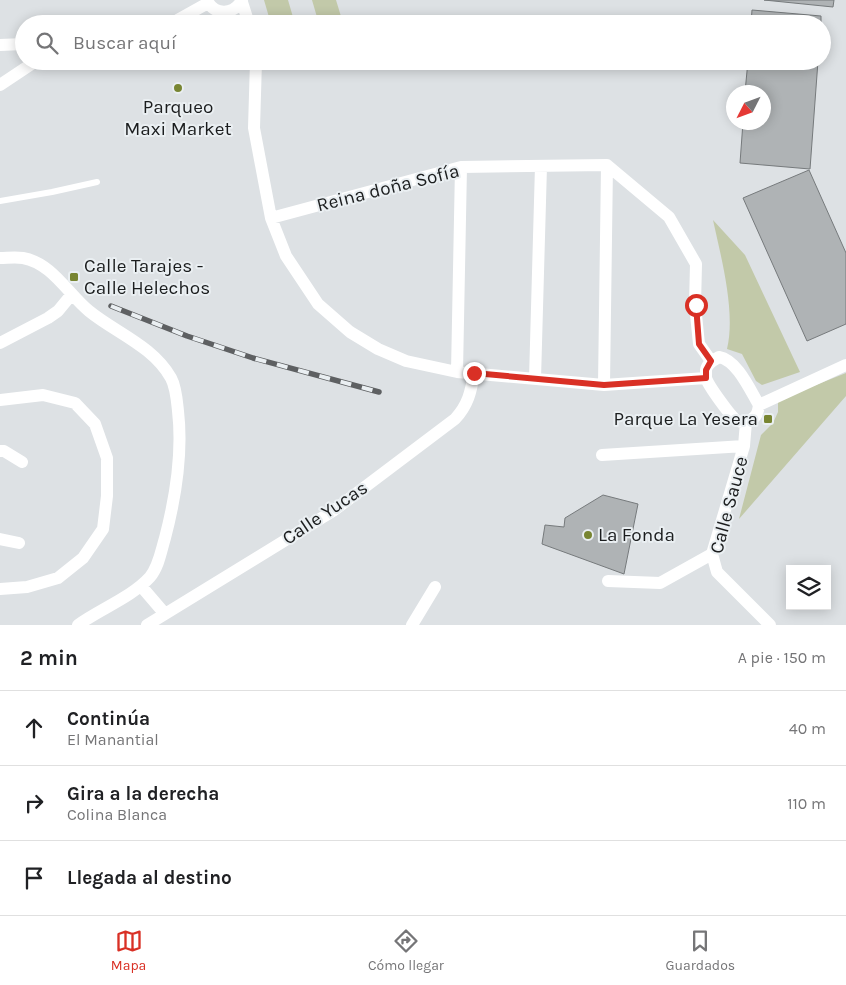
<!DOCTYPE html>
<html lang="es">
<head>
<meta charset="utf-8">
<style>
  :root { --surface:#fff; --page:#f2f2f2; --text:#202124; --muted:#757577; --line:#e0e0e0; --accent:#d93025 }
  body { margin:0; font-family:Karla,sans-serif; background:var(--page); color:var(--text) }
  .controls { position:absolute; right:15px; bottom:15px; display:grid; overflow:hidden; border-radius:0px; box-shadow:0 2px 12px #0003 }
  .controls button { width:45px; height:45px; display:grid; place-items:center; padding:0; border:0; border-bottom:1px solid var(--line); background:var(--surface); color:var(--text); font:25px sans-serif }
  .compass { position:absolute; left:726px; top:85px; width:45px; height:45px; border-radius:50%; background:var(--surface); box-shadow:0 2px 12px #0003; rotate:228deg }
  .stop { position:absolute; width:15px; height:15px; margin:-11px; border:4px solid #d93025; border-radius:50%; background:#fff }
  .stop.end { background:#d93025; border-color:#fff; box-shadow:0 1px 5px #0008 }
  .list { margin:0; padding:0; list-style:none }
  h2 { display:flex; justify-content:space-between; align-items:center; height:65px; margin:0; padding:0 20px; font-size:21px }
  h2 small { font-size:16px; font-weight:400; color:var(--muted) }
  .list li { display:grid; grid-template-columns:32px 1fr auto; gap:15px; align-items:center; box-sizing:border-box; height:75px; padding:0 20px; border-top:1px solid var(--line) }
  .list b { display:block; font-size:19px; white-space:nowrap }
  .list p { margin:0; font-size:16px; white-space:nowrap; color:var(--muted) }
  .list em { font-size:16px; font-style:normal; color:var(--muted) }
  .icon { flex:none; width:28px; height:28px; fill:none; stroke:currentColor; stroke-width:2; stroke-linecap:round; stroke-linejoin:round }
  .map { position:relative; flex:none; width:846px; height:625px; overflow:hidden }
  .search { position:absolute; background:var(--surface); box-shadow:0 2px 12px #0003; left:15px; right:15px; top:15px; height:55px; display:flex; align-items:center; gap:12px; box-sizing:border-box; padding:0 18px; border-radius:28px; color:var(--muted); font-size:19px }
  .sheet { height:290px; background:var(--surface) }
  nav { display:flex; justify-content:space-around; align-items:center; box-sizing:border-box; height:70px; border-top:1px solid var(--line); background:var(--surface); font-size:14px; color:var(--muted) }
  nav a { display:grid; justify-items:center; gap:2px }
  nav .on { color:var(--accent) }
  .map>svg:first-child { display:block }
  .green { fill:#c2c9a9 }
  .building { fill:#afb3b5; stroke:#767a7c }
  .lines { fill:none; stroke-linecap:round; stroke-linejoin:round }
  .lane { stroke:#fff; stroke-width:6 }
  .street { stroke:#fff; stroke-width:12 }
  .rail-casing { stroke:#5e6062; stroke-width:5.5 }
  .rail { stroke:#eaeff2; stroke-width:4; stroke-dasharray:11; stroke-linecap:butt }
  .route { stroke:#d93025; stroke-width:6 }
  .poi-dot { fill:#788532; stroke:#eaeff2; stroke-width:2 }
  .labels { text-anchor:middle; dominant-baseline:central; stroke-width:4; stroke-linejoin:round; paint-order:stroke }
  .poi-label { font-size:19px; fill:#1b1d1e; stroke:#eaeff2; text-anchor:start }
  .street-label { font-size:19px; fill:#1b1d1e; stroke:#eaeff2 }
</style>
</head>
<body>
<div class="map">
<svg width="846" height="625" viewBox="0 0 846 625">
  <rect width="100%" height="100%" fill="#dde1e4"/>
  <path class="green" d="M264 0H288L295 24H271Z
    M312 0H336L343 23 319 24Z
    M713 220 745 255 800 372 762 385 756 381 742 354 727 349C736 312 721 257 713 220Z
    M846 373V396L739 519 761 435 773 423 778 412V400Z"/>
  <path class="building" d="M764 0H834L833 7Z
    M752 10 821 16V24H751Z
    M748 61H818L810 169 740 163 743 122H764V92H745Z
    M809 170 846 253V324L807 341 743 198Z
    M603 495 638 504 624 574 542 544 545 525 564 527 565 518Z"/>
  <g class="lines">
    <path class="lane" d="M0 201 52 192 97 182"/>
    <path class="street" d="M207 0C214 16 234 15 242 0
      M242 2 249 24
      M165 24 174 22 208 3
      M0 45 24 44
      M256 61 254 128 271 218 286 256 318 304 350 332 378 349 406 361 457 372 604 385 706 378
      M0 85 36 61
      M271 218 461 167 607 165 669 217 696 264 695 305 699 344 711 361
      M0 258C7 258 15 257 23 258 52 263 68 294 89 311 116 333 153 346 171 378 176 387 177 401 178 411 183 454 176 496 165 538 161 551 159 566 150 577 132 597 100 609 78 625
      M0 343 48 318 58 311 72 294
      M719 357C737 360 750 390 759 405 758 412 757 417 750 420 747 422 742 423 738 421 732 419 708 385 706 378 706 375 706 372 706 370 707 363 714 360 719 357Z
      M457 372 461 167
      M535 379 541 166
      M604 385 607 165
      M0 400 43 395 75 403 95 424 107 458V496L103 529 83 558 58 578 27 587 0 589
      M759 405 846 365
      M746 422 744 446 712 554 717 572 770 625
      M0 451H4L22 462
      M602 455 744 446
      M0 539 19 543
      M608 581 660 583 712 554
      M141 586 165 614
      M147 625 333 511 455 419C468 405 471 392 474 373
      M412 625 435 587"/>
    <defs>
      <path id="rail" d="M111 306 187 336 253 358 379 392"/>
    </defs>
    <use href="#rail" class="rail-casing"/>
    <use href="#rail" class="rail"/>
  </g>
  <g class="lines">
    <path class="route" d="M474 373 604 385 706 378V370L711 361 699 344 696 305"/>
  </g>
  <g class="poi-dot">
    <circle cx="178" cy="88" r="5"/>
    <rect x="69" y="272" width="10" height="10" rx="2.5"/>
    <rect x="763" y="414" width="10" height="10" rx="2.5"/>
    <circle cx="588" cy="535" r="5"/>
  </g>
  <g class="labels">
    <g class="poi-label">
      <text x="178" y="107" text-anchor="middle">Parqueo<tspan x="178" dy="22">Maxi Market</tspan></text>
      <text x="84" y="266">Calle Tarajes -<tspan x="84" dy="22">Calle Helechos</tspan></text>
      <text x="758" y="419" text-anchor="end">Parque La Yesera</text>
      <text x="598" y="535">La Fonda</text>
    </g>
    <g class="street-label">
      <text transform="translate(388 188) rotate(-14)">Reina doña Sofía</text>
      <text transform="translate(729 505) rotate(-75)">Calle Sauce</text>
      <text transform="translate(325 513) rotate(-34)">Calle Yucas</text>
    </g>
  </g>
</svg>
<div class="controls">
<button><svg class="icon" aria-label="layers" viewBox="0 0 24 24"><path d="M12 4l9 5-9 5-9-5zM3 14l9 5 9-5"/></svg></button>
</div>
<svg class="compass" viewBox="-18 -18 36 36"><path d="M0-13l5 13h-10z" fill="#e53935"/><path d="M0 13l5-13h-10z" fill="#757577"/></svg>
<div class="stop" style="left:696px;top:305px"></div>
<div class="stop end" style="left:474px;top:373px"></div>
<div class="search"><svg class="icon" aria-label="search" viewBox="0 0 24 24"><circle cx="10" cy="10" r="6"/><path d="M15 15l6 6"/></svg>Buscar aquí</div>
</div>
<section class="sheet">
<h2>2 min<small>A pie · 150 m</small></h2>
<ul class="list">
<li><svg class="icon" aria-label="ahead" viewBox="0 0 24 24"><path d="M12 20V5M6 11l6-6 6 6"/></svg><div><b>Continúa</b><p>El Manantial</p></div><em>40 m</em></li>
<li><svg class="icon" aria-label="right" viewBox="0 0 24 24"><path d="M7 20v-9h11M14 6l5 5-5 5"/></svg><div><b>Gira a la derecha</b><p>Colina Blanca</p></div><em>110 m</em></li>
<li><svg class="icon" aria-label="arrive" viewBox="0 0 24 24"><path d="M6 21V4h12l-3 4 3 4H6"/></svg><div><b>Llegada al destino</b></div></li>
</ul>
</section>
<nav>
<a class="on"><svg class="icon" aria-label="map" viewBox="0 0 24 24"><path d="M3 6l6-2 6 2 6-2v14l-6 2-6-2-6 2zM9 4v14M15 6v14"/></svg>Mapa</a>
<a><svg class="icon" aria-label="directions" viewBox="0 0 24 24"><path d="M12 3l9 9-9 9-9-9zM9 14v-3h6M13 9l2 2-2 2"/></svg>Cómo llegar</a>
<a><svg class="icon" aria-label="saved" viewBox="0 0 24 24"><path d="M7 4h10v16l-5-4-5 4z"/></svg>Guardados</a>
</nav>
</body>
</html>
